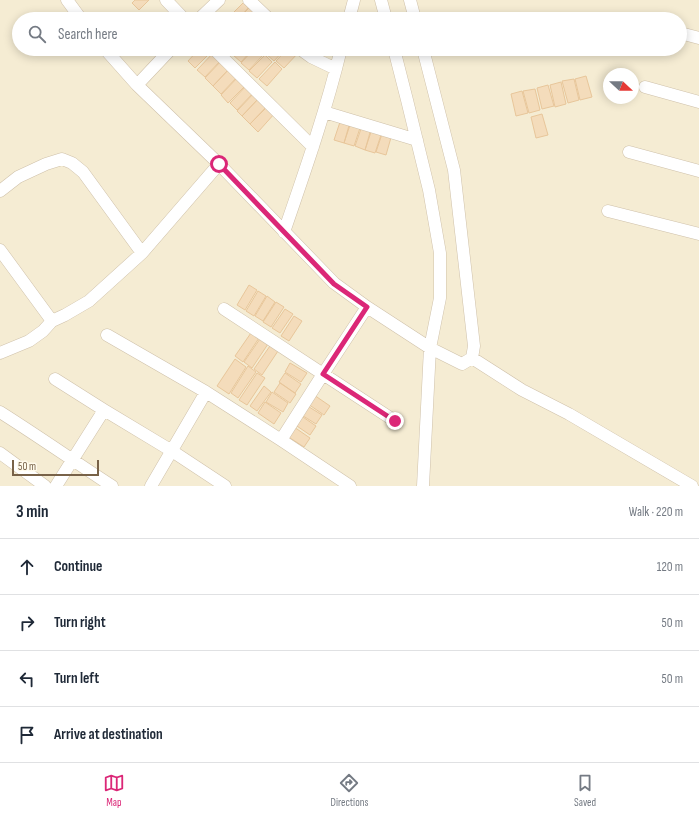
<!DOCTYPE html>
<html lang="en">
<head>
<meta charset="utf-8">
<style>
  :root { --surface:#fff; --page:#f6f6f7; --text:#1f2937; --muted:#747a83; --line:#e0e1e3; --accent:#db2777 }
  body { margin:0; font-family:"Sofia Sans Condensed",sans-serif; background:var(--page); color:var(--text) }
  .compass { position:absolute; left:603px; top:68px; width:36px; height:36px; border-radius:50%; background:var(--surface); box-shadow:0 2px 10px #0003; rotate:112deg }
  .scale { position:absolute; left:12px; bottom:10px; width:87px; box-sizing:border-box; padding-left:4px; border:2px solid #786248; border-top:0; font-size:11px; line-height:14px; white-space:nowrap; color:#786248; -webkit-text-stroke:3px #fffbec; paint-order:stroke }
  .stop { position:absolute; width:12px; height:12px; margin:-9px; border:3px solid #db2777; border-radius:50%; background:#fff }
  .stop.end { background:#db2777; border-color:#fff; box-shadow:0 1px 4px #0008 }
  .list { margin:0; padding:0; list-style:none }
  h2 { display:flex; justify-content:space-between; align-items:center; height:52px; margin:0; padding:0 16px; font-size:17px }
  h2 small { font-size:13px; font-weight:400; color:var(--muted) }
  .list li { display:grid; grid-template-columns:26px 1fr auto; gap:12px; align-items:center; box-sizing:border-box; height:56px; padding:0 16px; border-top:1px solid var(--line) }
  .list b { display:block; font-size:15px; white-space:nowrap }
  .list em { font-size:13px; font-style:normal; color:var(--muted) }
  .icon { flex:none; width:22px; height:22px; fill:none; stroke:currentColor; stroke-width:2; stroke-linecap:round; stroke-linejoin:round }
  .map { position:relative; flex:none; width:699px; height:486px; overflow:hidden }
  .search { position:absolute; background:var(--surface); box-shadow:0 2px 10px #0003; left:12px; right:12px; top:12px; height:44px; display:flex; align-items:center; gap:10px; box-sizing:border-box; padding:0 14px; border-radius:22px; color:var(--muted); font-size:15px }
  .sheet { height:276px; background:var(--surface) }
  nav { display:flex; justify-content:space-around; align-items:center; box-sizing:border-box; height:56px; border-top:1px solid var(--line); background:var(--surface); font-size:11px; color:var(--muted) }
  nav a { display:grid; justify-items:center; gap:2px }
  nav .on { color:var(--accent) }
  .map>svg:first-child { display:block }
  .residential { fill:#f5ecd3; fill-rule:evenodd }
  .building { fill:#f4dcbb; stroke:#e8c69a }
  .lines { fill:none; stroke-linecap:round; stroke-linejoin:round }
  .minor-casing { stroke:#cfc1aa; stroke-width:13 }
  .minor { stroke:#fff; stroke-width:12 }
  .route { stroke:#db2777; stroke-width:5 }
</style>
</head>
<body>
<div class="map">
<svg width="699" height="486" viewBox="0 0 699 486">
  <rect width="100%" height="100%" fill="#fdf8e5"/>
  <path class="residential" d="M0 0H699V486H0ZM19 19H680V49H19ZM609 74H633V98H609Z"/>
  <path class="building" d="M135 0H149L139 10 132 3Z
    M245 1 250 6 238 19H231L229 17Z
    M251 6 257 12 250 19H238Z
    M199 49H211L213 50 195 68 188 61Z
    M239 49H253L241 62 233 55Z
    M254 49H260L264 54 249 70 241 63Z
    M270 49H285L274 61 266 54Z
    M287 49H296L299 52 284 68 276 61Z
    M214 52 222 59 205 77 197 70Z
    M265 55 272 62 257 78 249 71Z
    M222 60 230 68 213 86 205 78Z
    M275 62 282 69 267 86 259 79Z
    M230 68 238 76 221 94 213 86Z
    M586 76 592 97 580 100 575 79Z
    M238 77 246 85 228 103 221 95Z
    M574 79 579 100 568 103 562 81Z
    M561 82 566 104 555 107 550 85Z
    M247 85 254 92 237 110 230 103Z
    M548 85 554 106 542 109 537 88Z
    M535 89 540 110 529 113 523 91Z
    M522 91 528 113 516 116 511 94Z
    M254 93 259 98 242 116 237 111Z
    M259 98 267 106 250 124 242 116Z
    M268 106 275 113 258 132 250 124Z
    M542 114 548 135 536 138 531 117Z
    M341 119 350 122 344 143 334 140Z
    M351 122 361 125 354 146 344 143Z
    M362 126 371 129 365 150 355 146Z
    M372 129 382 132 375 153 365 150Z
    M383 131 392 134 386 155 376 152Z
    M249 285 257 290 245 310 237 305Z
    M258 291 266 296 254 316 246 311Z
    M267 296 275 302 263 321 255 316Z
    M276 302 284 307 271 327 263 322Z
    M285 309 293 314 280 333 272 328Z
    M294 316 302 321 289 341 281 336Z
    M253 330 261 335 243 362 235 356Z
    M262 336 270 341 252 368 244 362Z
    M272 343 280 348 262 375 254 369Z
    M235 359 246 367 229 394 217 386Z
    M290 363 307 373 301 382 285 372Z
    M248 366 256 372 238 398 231 393Z
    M257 373 265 378 247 405 239 400Z
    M285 373 301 384 295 393 279 382Z
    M280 383 296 394 290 403 274 392Z
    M264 386 271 392 257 411 250 406Z
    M272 392 288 403 283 412 266 402Z
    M314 395 330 406 324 415 308 404Z
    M265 402 281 413 274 424 258 413Z
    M306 405 322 415 316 424 300 414Z
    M300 415 316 426 310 435 294 424Z
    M294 427 310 438 304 447 287 436Z"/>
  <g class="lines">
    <defs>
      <path id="minor" d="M67 0 81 19
        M166 0 184 19
        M249 0 269 19
        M381 0 386 19
        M410 0 415 19
        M199 19 219 0
        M349 19 354 0
        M680 33 699 38
        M105 49 137 85 219 164 334 283 367 307 430 348 462 364 472 358 474 346 454 170 423 49
        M214 49 313 147
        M300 49 311 57 336 69
        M394 49 407 100 429 190 440 253V298L430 348 423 486
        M137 85 171 49
        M645 87 699 102
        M324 112 417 140
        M629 152 699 171
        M0 191 18 177 46 164 62 159 72 163 83 172 142 253
        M608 211 699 234
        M284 232C305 171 326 111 341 49
        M0 250 52 321 65 315 89 301 142 253 219 164
        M224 309 323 374 367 307
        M107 335 206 392 281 440 350 486
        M0 353 29 341 43 331 52 321
        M472 358 522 390 569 414 692 486
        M55 379 104 410 172 451 225 486
        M0 412C38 436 75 462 112 486
        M281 440 323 374 395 421
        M0 453 45 486
        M56 486 104 410
        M151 486 206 392"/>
    </defs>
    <use href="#minor" class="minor-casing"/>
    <use href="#minor" class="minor"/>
  </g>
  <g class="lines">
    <path class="route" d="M219 164 334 284 367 307 323 374 395 421"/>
  </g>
</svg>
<svg class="compass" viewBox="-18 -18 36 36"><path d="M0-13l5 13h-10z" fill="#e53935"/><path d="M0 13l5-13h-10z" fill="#747a83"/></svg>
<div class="scale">50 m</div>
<div class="stop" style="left:219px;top:164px"></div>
<div class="stop end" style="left:395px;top:421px"></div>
<div class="search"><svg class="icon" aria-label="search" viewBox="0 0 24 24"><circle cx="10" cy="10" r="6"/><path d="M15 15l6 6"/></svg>Search here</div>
</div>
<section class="sheet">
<h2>3 min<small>Walk · 220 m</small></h2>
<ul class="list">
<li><svg class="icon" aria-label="ahead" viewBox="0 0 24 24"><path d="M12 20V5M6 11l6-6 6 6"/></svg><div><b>Continue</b></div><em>120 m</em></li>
<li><svg class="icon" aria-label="right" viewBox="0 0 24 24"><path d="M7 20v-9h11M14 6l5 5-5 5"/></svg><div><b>Turn right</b></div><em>50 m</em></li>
<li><svg class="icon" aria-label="left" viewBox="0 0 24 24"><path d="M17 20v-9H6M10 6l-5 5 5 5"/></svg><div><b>Turn left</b></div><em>50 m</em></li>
<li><svg class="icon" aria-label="arrive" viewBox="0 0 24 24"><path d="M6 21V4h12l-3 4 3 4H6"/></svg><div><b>Arrive at destination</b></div></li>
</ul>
</section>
<nav>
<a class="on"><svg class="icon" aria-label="map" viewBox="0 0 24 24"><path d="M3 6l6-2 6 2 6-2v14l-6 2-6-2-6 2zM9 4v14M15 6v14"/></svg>Map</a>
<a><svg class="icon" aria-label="directions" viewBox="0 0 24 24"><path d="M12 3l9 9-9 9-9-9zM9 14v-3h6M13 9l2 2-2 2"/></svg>Directions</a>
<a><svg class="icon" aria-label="saved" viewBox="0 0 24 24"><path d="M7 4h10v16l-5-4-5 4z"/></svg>Saved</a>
</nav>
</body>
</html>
